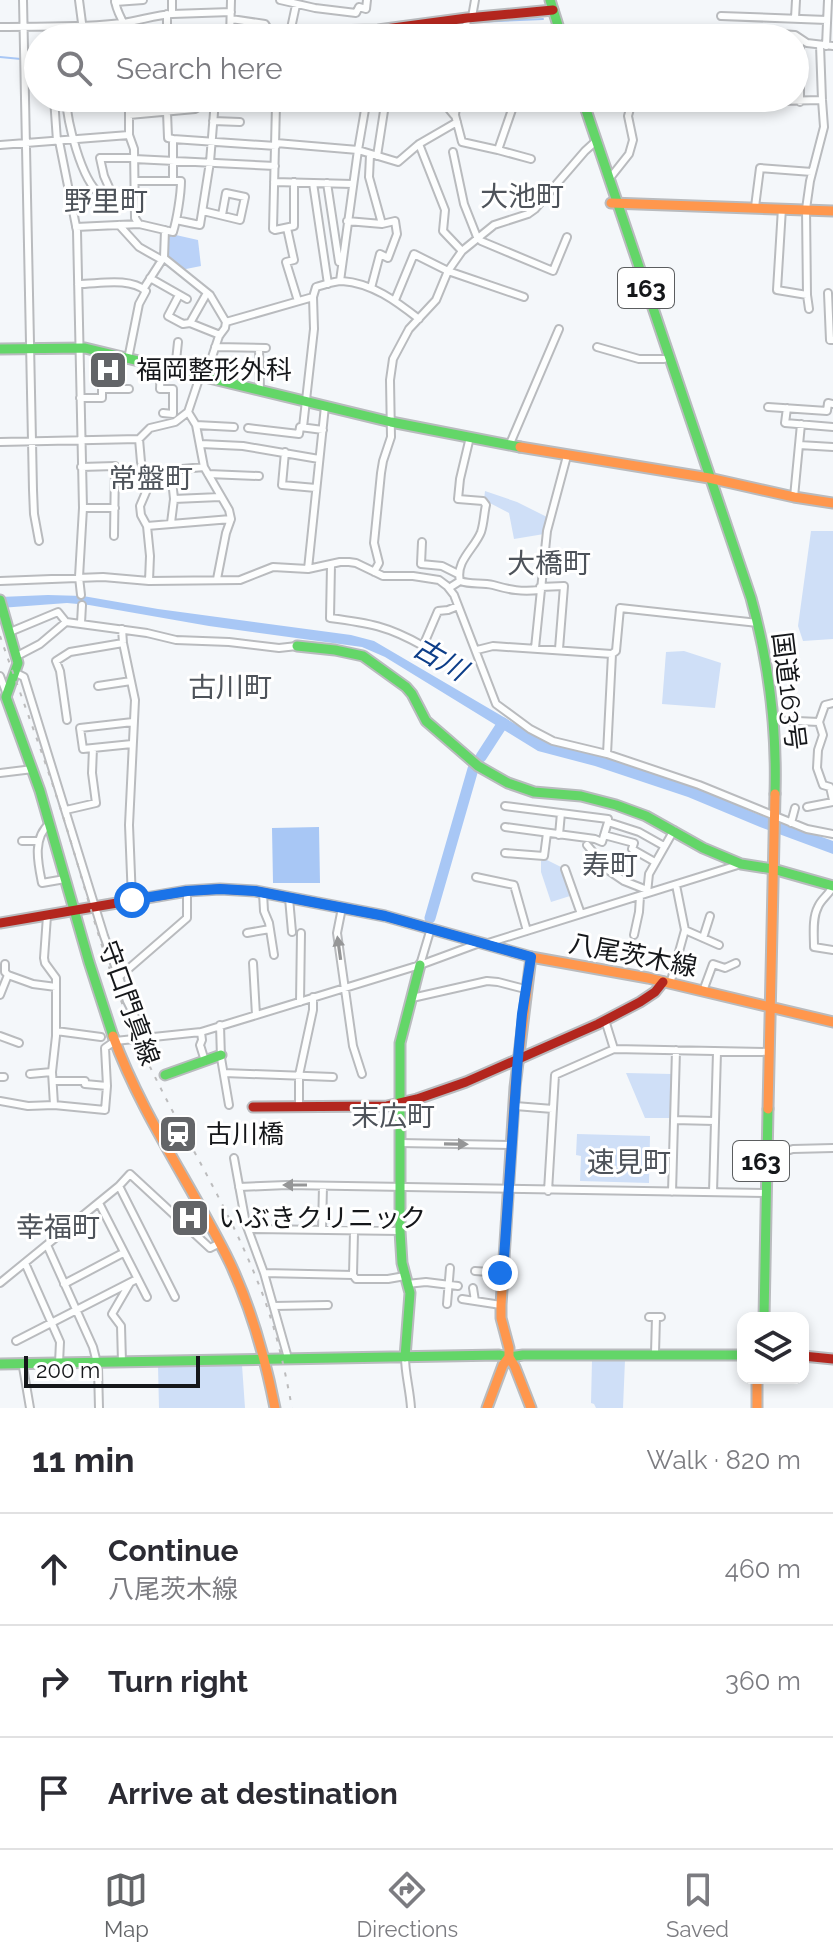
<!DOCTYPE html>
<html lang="en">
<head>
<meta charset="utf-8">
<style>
  :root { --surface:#fff; --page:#f7f7f7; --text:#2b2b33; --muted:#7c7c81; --line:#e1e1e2; --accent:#636568 }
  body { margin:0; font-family:Raleway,"Noto Sans JP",sans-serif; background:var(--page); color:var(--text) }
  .controls { position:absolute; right:24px; bottom:24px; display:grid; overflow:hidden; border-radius:16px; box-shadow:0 4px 12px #0003 }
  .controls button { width:72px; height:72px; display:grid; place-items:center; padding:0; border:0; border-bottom:2px solid var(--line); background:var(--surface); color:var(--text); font:40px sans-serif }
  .scale { position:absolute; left:24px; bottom:20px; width:176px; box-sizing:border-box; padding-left:8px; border:4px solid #15171a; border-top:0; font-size:22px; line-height:28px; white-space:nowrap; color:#15171a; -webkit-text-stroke:6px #fff; paint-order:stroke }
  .stop { position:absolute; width:24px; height:24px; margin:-18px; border:6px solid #1a73e8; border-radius:50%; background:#fff }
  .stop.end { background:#1a73e8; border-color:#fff; box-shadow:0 2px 8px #0008 }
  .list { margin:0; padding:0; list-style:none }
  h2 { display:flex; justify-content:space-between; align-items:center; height:104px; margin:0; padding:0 32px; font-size:34px }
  h2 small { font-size:26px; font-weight:400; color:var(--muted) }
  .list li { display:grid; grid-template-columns:52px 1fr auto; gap:24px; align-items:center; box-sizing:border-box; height:112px; padding:0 32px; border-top:2px solid var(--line) }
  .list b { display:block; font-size:30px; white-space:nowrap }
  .list p { margin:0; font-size:26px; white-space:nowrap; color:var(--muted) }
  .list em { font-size:26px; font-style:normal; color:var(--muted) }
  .icon { flex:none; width:44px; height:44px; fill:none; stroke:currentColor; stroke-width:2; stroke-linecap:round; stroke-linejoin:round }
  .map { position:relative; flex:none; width:833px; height:1408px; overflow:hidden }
  .search { position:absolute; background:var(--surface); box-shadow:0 4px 12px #0003; left:24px; right:24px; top:24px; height:88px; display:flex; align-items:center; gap:20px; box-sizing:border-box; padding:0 28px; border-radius:44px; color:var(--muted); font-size:30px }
  .sheet { height:440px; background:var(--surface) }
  nav { display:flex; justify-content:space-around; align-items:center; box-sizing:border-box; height:112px; border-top:2px solid var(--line); background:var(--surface); font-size:22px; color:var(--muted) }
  nav a { display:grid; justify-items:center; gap:4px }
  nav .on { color:var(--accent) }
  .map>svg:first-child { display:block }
  .green { fill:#cfdff7 }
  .forest { fill:#bad2f8 }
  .water { fill:#a8c7f5 }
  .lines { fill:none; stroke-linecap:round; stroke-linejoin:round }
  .stream { stroke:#a8c7f5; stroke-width:2 }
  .river { stroke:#a8c7f5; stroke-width:11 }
  .street-casing { stroke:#b9bbbe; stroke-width:10 }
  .fast-casing { stroke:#b9bbbe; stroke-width:13 }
  .slow-casing { stroke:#b9bbbe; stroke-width:13 }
  .jam-casing { stroke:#b9bbbe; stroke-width:13 }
  .street { stroke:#fdfefe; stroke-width:6 }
  .fast { stroke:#63d668; stroke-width:9 }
  .slow { stroke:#ff974d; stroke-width:9 }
  .jam { stroke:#b3261e; stroke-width:9 }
  .rail { stroke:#bcbcbd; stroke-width:2; stroke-dasharray:4 8; stroke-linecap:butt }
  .oneway { fill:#959697 }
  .route { stroke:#1a73e8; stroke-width:10 }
  .labels { text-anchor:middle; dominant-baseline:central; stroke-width:6; stroke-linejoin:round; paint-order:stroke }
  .shield { fill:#fff; stroke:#5b5d5f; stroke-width:2 }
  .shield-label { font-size:24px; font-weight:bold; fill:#15171a }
  .poi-label { font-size:26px; fill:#15171a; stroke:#fff; text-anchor:start }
  .street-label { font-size:26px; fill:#15171a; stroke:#fff }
  .neighbourhood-label { font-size:28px; fill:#4e535a; stroke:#fff }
  .water-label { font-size:28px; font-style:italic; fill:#0d3e89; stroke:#fff }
</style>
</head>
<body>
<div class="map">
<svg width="833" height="1408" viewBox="0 0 833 1408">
  <rect width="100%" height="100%" fill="#f4f7fa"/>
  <path class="green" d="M485 491 517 502 547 517 544 534 514 539 509 513 484 500Z
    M811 531H833V639L803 641 798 626Z
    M684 651 721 663 715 708 662 704 666 652Z
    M545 859 563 868 570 896 551 902 541 872V861Z
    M626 1073 672 1074 671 1118H645Z
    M577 1134 650 1136 649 1183 580 1181 581 1156 576 1155Z
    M592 1360H625L623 1408H596L594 1404 591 1403Z
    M242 1365 245 1408H159L158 1366Z"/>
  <path class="forest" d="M167 233 198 240 201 266 181 270C163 255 165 256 167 233Z"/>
  <path class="water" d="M48 595 83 596 158 609 351 635 374 641 546 742 598 755 691 785 755 813 833 841V854L760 827 688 797 595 766 538 751 385 657 362 647 209 626 89 605 67 603 0 608V597Z
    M319 827 320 883H273L272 828Z"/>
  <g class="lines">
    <path class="stream" d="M476 22 543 19
      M0 57 21 59
      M27 59 38 60"/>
    <path class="river" d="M481 757 503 723
      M430 918 473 769"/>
    <defs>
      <path id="street" d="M23 0 33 490 34 514 39 541
        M79 0 84 38
        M115 0C116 14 127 24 128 38
        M280 0 315 8 356 13 359 7 366 9 367 0
        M115 2 143 0
        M172 14 231 12
        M721 16 827 20
        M472 17 475 0
        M795 18 796 0
        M231 19 265 24 270 32
        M438 21V38
        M0 27C40 26 82 28 122 23 139 21 155 15 172 14V0
        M290 33 296 5
        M167 38V14
        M230 38 231 0
        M465 38 467 18
        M720 38 727 33 751 32 795 35 807 43 833 46
        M826 46 828 0
        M54 98 57 141
        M66 98C67 121 81 180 100 194L135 195
        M129 98V135L134 149 135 218 139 224 173 232C177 219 181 194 181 181H135
        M151 98 152 113
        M444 98 445 104 454 115
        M457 98 455 115 462 142 498 150 531 159
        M777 98 776 101 822 100
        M203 99 276 104 273 229 275 230 294 226V182
        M800 102V40
        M276 104 275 102 283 103V98
        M167 112 168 138 173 139
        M129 115 195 109 200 106 204 98
        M213 121 240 122
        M59 141 77 231 83 508 79 577 81 595
        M276 143 358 150 398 162 419 144 457 122
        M419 144 445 210 443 231 462 251
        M0 145 129 135
        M498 150 516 98
        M453 152 464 204 477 237 481 241 553 271 567 237
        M370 155 369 177 382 224
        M377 156 386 98
        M134 159 275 166
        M610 178 629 154 633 140 628 116 633 98
        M173 181V139L276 146
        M274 182 353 184
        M313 183 328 284
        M327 183 339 262
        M112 194 104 176 100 158H134
        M755 207 760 168 812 172
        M782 208 777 290 807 295
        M203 211 240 220 245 197 226 193 222 215
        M176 220 200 225 210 162 215 100
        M347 221 382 224 395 221 397 234 388 258 380 254 371 288
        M119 225 139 247 162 260 164 258 210 295 226 322
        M76 227 139 224
        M287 228 294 260 286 262 298 301
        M164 258 165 230
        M150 278 187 299
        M340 281 358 150 367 98
        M78 284C99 284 129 277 146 291L139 304 128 359
        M144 288 162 260
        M828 293 830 340H833
        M179 295 168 316 183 324 190 323 220 335
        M395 300 414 254 448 271 524 297
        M809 309 807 295 806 209 810 181 824 127 822 100 820 45
        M226 322 313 297 316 287C324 285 334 281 342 281 372 283 396 301 419 319
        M190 323 207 293
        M215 347 266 348
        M597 347 639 359H664
        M259 348 260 391
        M161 367 160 389H173V414L163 413
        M175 370 178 342
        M80 398H102V389H129
        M768 407 827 411 828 403 833 404
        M787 408 785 423 833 427
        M188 412 196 425 204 467 229 510 231 519 226 533 217 579
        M196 425 234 427
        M303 427 314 329 313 297
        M248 428 299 434 300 427 323 430
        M139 439 141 462 149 485 140 506 141 515 147 526 150 556 149 581
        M0 442 139 439 150 428 175 422 188 412 202 370 212 357 219 336 225 328 226 322
        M201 444 243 446 319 459
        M799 445 833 447
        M509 446 559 329
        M285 452 282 485 316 488
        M81 467 115 466 114 536
        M208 474 259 476
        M149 485H173
        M794 497 801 424
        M174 499 220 497
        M83 508H115
        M171 523 174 499 171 470 204 467
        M147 526 231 519
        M422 542 421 564 442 566 458 574
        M331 565 330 618C369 623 388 626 423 646L438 611 448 610 458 606
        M308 569 325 406
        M374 572 379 563 374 543 381 473 383 461 391 437 390 380 393 359 409 329 436 300 448 271 462 251 494 225 528 214 535 209 585 151 596 141
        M0 581 103 577 149 581 240 580 273 567 308 569 340 562H349L356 563 383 576H413L439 580 447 586 454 595 496 704 530 729 553 741 607 754 699 785 807 829 833 834
        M460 581C471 585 482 582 493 585 510 590 522 592 539 590
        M540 587 564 586 559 649
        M449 588 460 581C455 561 475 548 481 532 484 523 484 513 486 505L483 501 458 499 460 479 470 437
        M81 623 82 605
        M122 629 123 643 135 700 129 825 132 900
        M10 632 58 612 66 622
        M535 648 547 531 567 456
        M477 650 493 646 612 654 616 651 620 608 758 623
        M17 656 40 644 66 622 147 633 176 640 229 642 279 648 297 646
        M16 673 24 677 104 936 119 977
        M0 676 6 692
        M98 686 131 681
        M833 703 825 705 819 722 823 735 818 750 817 768 823 785 830 787 833 800
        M67 720 60 671 56 661 70 652 123 643
        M775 720 819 722
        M132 744 83 749 80 728 133 722
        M607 754 612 654
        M0 773 33 769
        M807 807 833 802
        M66 810 96 803 92 773 93 748
        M608 822 639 832 664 846
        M50 823C32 838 38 863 42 883L65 879
        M791 823 795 808
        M505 827 595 839 602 842 608 822V819L505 806
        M559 835 561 813
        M604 835 634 843 632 849 655 862
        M22 841H38
        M587 845 599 859V864L624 881 647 890
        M505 853 544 856 547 833
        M565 869 581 914
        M476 877 514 885 527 931
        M833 886C829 895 821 899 818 907 812 918 814 935 814 947L833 950
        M263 893 264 911 269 923 274 955
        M647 893 649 874 674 830
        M289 898 292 932
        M342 908 337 933 353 1046 362 1074
        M47 916 44 958 45 963 56 978V1036L52 1072 54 1105
        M685 930 719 945
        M247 933 270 929
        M634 935 639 912 640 896
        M703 938 710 916
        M488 943 741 864
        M253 963 256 1015
        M5 964V972L8 975 33 984 56 987
        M420 965 431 928
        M670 984 685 930 676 885
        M703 991 713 964 725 968 736 963
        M0 995 8 975
        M412 998 487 981 498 982 525 989
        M300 1002 301 933
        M605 1020 614 1049
        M220 1025 221 1058 229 1105
        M56 1031 101 1037
        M201 1032 202 1040 200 1045 205 1061
        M0 1036 19 1043
        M145 1037 127 1001 119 977 187 918V891
        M224 1073 333 1077
        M30 1074 52 1072
        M0 1077H4
        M53 1081H85V1084L107 1086
        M0 1101 28 1106 54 1105 105 1110 107 1086 105 1048 115 1041 201 1032 420 965 477 944
        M515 1106 553 1109
        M299 1107V1075L313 1010V997
        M674 1120 714 1121
        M400 1143 512 1145
        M767 1157 793 1149 833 1148
        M234 1158 246 1224 264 1273 288 1358
        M119 1186 175 1297
        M239 1187 287 1185 766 1193
        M548 1191 555 1075 614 1049 770 1052
        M672 1192 676 1050
        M713 1192 717 1052
        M99 1203 147 1297
        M248 1229 400 1231
        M322 1230 323 1186
        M47 1245 93 1347 98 1367 99 1408
        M25 1263 60 1342 59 1363
        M475 1271 503 1273
        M264 1273 353 1275 354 1232
        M353 1275 356 1279H388L405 1276
        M0 1283 119 1186 130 1174 210 1248 220 1243
        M64 1284 123 1253
        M407 1284 426 1282 458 1286
        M473 1288 475 1301
        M462 1299 501 1305
        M447 1304 450 1268
        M274 1306 328 1305
        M649 1317H661
        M16 1341 137 1279
        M655 1353 656 1317
        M405 1357C405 1374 410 1390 411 1408
        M122 1362 121 1326 112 1314 130 1283
        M23 1367 30 1408"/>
      <path id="fast" d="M550 0 562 38
        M582 98 751 598C769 663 777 727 775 794
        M0 349 85 348 391 422 520 447
        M0 600 18 663 6 697 40 791 89 962 113 1036
        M297 646 335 650 363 656 406 687 412 694 426 721 478 766 508 783 534 792 581 796 616 805 646 816 703 848 741 864 773 869 833 886
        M165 1075 221 1055
        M764 1318 768 1109
        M405 1357 410 1293 402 1263 400 1231V1043L420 965
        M0 1364 499 1355 509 1357 523 1355H743"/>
      <path id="slow" d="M611 203 833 211
        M520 447 709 478 794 497 833 503
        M531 957 648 978 833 1022
        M113 1036C142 1116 193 1187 230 1263 252 1310 265 1357 275 1408
        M768 1109 775 794
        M509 1357 515 1367 531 1408
        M757 1378V1408
        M487 1408 503 1365 509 1357V1348L501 1318V1305L515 1087 531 957"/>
      <path id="jam" d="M270 32 378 30 467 18 553 10
        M0 923 187 891 220 889 255 891 385 916 531 957
        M253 1107 387 1106 417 1099 466 1082 598 1024 640 1002 655 992 663 982
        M803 1356 833 1359"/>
    </defs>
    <use href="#street" class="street-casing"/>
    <use href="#fast" class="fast-casing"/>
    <use href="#slow" class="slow-casing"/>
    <use href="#jam" class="jam-casing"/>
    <use href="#street" class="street"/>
    <use href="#fast" class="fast"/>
    <use href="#slow" class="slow"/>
    <use href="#jam" class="jam"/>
    <path class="rail" d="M0 636C19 691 40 745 58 801 83 876 100 953 131 1025 168 1113 222 1192 257 1280 274 1321 284 1364 292 1408"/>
  </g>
  <defs><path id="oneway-solid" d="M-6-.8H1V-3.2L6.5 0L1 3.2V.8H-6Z" transform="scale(2)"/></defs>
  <g class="oneway">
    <use href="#oneway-solid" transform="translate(339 948) rotate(-98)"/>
    <use href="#oneway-solid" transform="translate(456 1144) rotate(1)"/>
    <use href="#oneway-solid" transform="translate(295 1185) rotate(-180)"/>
  </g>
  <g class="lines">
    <path class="route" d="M132 900 187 891 220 889 255 891 385 916 531 957 522 1014 517 1069 503 1273H500"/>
  </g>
  <defs>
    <symbol id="hospital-square" viewBox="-11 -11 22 22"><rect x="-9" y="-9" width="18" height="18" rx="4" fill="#636568" stroke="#fff"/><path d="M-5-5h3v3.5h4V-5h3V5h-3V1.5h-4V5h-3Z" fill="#fff"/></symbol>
    <symbol id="station-square" viewBox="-11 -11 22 22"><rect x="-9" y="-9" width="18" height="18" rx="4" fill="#636568" stroke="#fff"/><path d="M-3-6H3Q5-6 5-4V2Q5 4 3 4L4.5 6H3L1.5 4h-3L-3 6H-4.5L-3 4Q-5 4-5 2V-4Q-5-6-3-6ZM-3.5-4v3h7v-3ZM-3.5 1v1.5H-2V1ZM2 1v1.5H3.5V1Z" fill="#fff"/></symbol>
  </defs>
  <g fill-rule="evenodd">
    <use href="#hospital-square" x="86" y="348" width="44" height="44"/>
    <use href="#station-square" x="156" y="1112" width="44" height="44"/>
    <use href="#hospital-square" x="168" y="1196" width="44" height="44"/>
  </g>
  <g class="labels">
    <g class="shield">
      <rect x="618" y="268" width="56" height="40" rx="6"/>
      <rect x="733" y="1141" width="56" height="40" rx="6"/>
    </g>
    <g class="shield-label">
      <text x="646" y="288">163</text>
      <text x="761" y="1161">163</text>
    </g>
    <g class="poi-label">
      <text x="136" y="370">福岡整形外科</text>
      <text x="206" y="1134">古川橋</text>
      <text x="218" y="1218">いぶきクリニック</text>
    </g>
    <g class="street-label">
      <text transform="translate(789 691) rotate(83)">国道163号</text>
      <text transform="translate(633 955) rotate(11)">八尾茨木線</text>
      <text transform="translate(129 1003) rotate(70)">守口門真線</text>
    </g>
    <g class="neighbourhood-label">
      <text x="522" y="196">大池町</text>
      <text x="106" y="201">野里町</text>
      <text x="151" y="478">常盤町</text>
      <text x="549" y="563">大橋町</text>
      <text x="230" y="687">古川町</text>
      <text x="610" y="865">寿町</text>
      <text x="393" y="1116">末広町</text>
      <text x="629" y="1162">速見町</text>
      <text x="58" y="1227">幸福町</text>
    </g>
    <g class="water-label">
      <text transform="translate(440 659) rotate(30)">古川</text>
    </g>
  </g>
</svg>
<div class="controls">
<button><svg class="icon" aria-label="layers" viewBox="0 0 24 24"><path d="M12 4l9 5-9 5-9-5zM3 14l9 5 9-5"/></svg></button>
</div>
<div class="scale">200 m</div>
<div class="stop" style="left:132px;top:900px"></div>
<div class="stop end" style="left:500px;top:1273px"></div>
<div class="search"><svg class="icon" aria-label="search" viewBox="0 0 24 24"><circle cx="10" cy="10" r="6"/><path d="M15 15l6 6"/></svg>Search here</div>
</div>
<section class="sheet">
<h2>11 min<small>Walk · 820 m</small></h2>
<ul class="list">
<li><svg class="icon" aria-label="ahead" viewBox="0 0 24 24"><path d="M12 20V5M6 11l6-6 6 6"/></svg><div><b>Continue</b><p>八尾茨木線</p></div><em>460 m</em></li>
<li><svg class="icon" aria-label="right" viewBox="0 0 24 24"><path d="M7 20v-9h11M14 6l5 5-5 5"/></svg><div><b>Turn right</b></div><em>360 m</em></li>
<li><svg class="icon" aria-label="arrive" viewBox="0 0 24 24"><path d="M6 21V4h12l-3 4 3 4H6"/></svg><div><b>Arrive at destination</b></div></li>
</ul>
</section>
<nav>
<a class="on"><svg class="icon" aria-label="map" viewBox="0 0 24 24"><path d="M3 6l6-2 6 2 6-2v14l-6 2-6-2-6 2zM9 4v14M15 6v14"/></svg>Map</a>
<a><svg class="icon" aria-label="directions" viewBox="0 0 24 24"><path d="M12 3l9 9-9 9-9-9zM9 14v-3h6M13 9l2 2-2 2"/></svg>Directions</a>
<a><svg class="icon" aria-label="saved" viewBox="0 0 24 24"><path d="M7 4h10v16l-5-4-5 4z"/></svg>Saved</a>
</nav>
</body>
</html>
